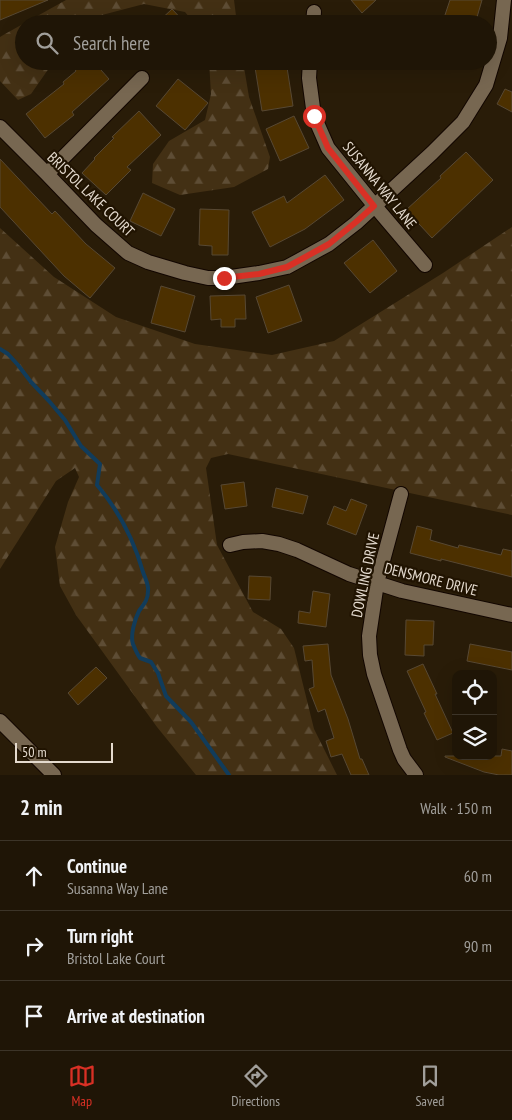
<!DOCTYPE html>
<html lang="en">
<head>
<meta charset="utf-8">
<style>
  :root { --surface:#1f1506; --page:#271e10; --text:#f1f3f6; --muted:#a19f9b; --line:#3c3428; --accent:#d93025 }
  body { margin:0; font-family:"PT Sans Narrow",sans-serif; background:var(--page); color:var(--text) }
  .controls { position:absolute; right:15px; bottom:15px; display:grid; overflow:hidden; border-radius:10px; box-shadow:0 5px 20px #0002 }
  .controls button { width:45px; height:45px; display:grid; place-items:center; padding:0; border:0; border-bottom:1px solid var(--line); background:var(--surface); color:var(--text); font:25px sans-serif }
  .scale { position:absolute; left:15px; bottom:12px; width:98px; box-sizing:border-box; padding-left:5px; border:2px solid #e4dace; border-top:0; font-size:14px; line-height:18px; white-space:nowrap; color:#e4dace; -webkit-text-stroke:4px #201301; paint-order:stroke }
  .stop { position:absolute; width:15px; height:15px; margin:-11px; border:4px solid #d93025; border-radius:50%; background:#fff }
  .stop.end { background:#d93025; border-color:#fff; box-shadow:0 1px 5px #0008 }
  .list { margin:0; padding:0; list-style:none }
  h2 { display:flex; justify-content:space-between; align-items:center; height:65px; margin:0; padding:0 20px; font-size:21px }
  h2 small { font-size:16px; font-weight:400; color:var(--muted) }
  .list li { display:grid; grid-template-columns:32px 1fr auto; gap:15px; align-items:center; box-sizing:border-box; height:70px; padding:0 20px; border-top:1px solid var(--line) }
  .list b { display:block; font-size:19px; white-space:nowrap }
  .list p { margin:0; font-size:16px; white-space:nowrap; color:var(--muted) }
  .list em { font-size:16px; font-style:normal; color:var(--muted) }
  .icon { flex:none; width:28px; height:28px; fill:none; stroke:currentColor; stroke-width:2; stroke-linecap:round; stroke-linejoin:round }
  .map { position:relative; flex:none; width:512px; height:775px; overflow:hidden }
  .search { position:absolute; background:var(--surface); box-shadow:0 5px 20px #0002; left:15px; right:15px; top:15px; height:55px; display:flex; align-items:center; gap:12px; box-sizing:border-box; padding:0 18px; border-radius:28px; color:var(--muted); font-size:19px }
  .sheet { height:275px; background:var(--surface) }
  nav { display:flex; justify-content:space-around; align-items:center; box-sizing:border-box; height:70px; border-top:1px solid var(--line); background:var(--surface); font-size:14px; color:var(--muted) }
  nav a { display:grid; justify-items:center; gap:2px }
  nav .on { color:var(--accent) }
  .map>svg:first-child { display:block }
  .forest { fill:url(#forest-firs) }
  .lines { fill:none; stroke-linecap:round; stroke-linejoin:round }
  .stream { stroke:#113c5b; stroke-width:4 }
  .building { fill:#4c3000; stroke:#574833 }
  .street-casing { stroke:#120600; stroke-width:16 }
  .street { stroke:#776751; stroke-width:14 }
  .route { stroke:#d93025; stroke-width:6 }
  .labels { text-anchor:middle; dominant-baseline:central; stroke-width:4.5; stroke-linejoin:round; paint-order:stroke }
  .street-label { font-size:15px; fill:#e4dace; stroke:#201301 }
</style>
</head>
<body>
<div class="map">
<svg width="512" height="775" viewBox="0 0 512 775">
  <defs>
    <pattern id="forest-firs" width="22" height="20" patternUnits="userSpaceOnUse" patternTransform="scale(1.25)"><rect width="22" height="20" fill="#433014"/><path d="M5 1l3.5 6h-7zM16 11l3.5 6h-7z" fill="#5e4d35"/></pattern>
  </defs>
  <rect width="100%" height="100%" fill="#291c08"/>
  <path class="forest" d="M66 0H234L237 24H195L185 12 144 4 102 15 92 24H24V61H54L31 94 18 100 0 81V37L5 34Z
    M209 61H243L249 97 270 157 268 169 234 187 180 195 152 183 153 164 169 141 205 120 211 94Z
    M512 227V515L228 454 211 458 206 468 217 545 253 612 281 629 294 648 314 729 337 775H196L157 727 76 615 60 586 55 547 68 502 79 477 75 468 56 481 0 569V228L54 277 116 317 195 344 272 355 334 341 443 273Z"/>
  <g class="lines">
    <path class="stream" d="M0 349 8 354 18 365 31 382 49 401 65 420 81 446 100 464 97 485C119 511 134 540 143 572 145 578 149 585 148 591 148 600 144 604 139 611 135 619 130 635 133 644 135 649 137 654 140 658L151 662 158 673 166 696 191 722 229 775"/>
  </g>
  <path class="building" d="M0 0H48L0 20Z
    M351 0H376L362 13Z
    M450 0H482L475 24H442Z
    M172 9 186 24H156Z
    M81 61H93L109 79 72 112 74 115 45 138 26 114 64 84 63 82 76 71 74 68Z
    M254 61H286L293 106 262 111Z
    M178 79 208 103 185 130 156 106Z
    M505 89 512 92V112L497 104Z
    M139 111 161 135 127 167 131 170 106 195 82 173 95 159 94 158 114 138 112 137Z
    M294 116 309 148 280 161 266 129Z
    M466 152 493 180 432 238 406 210 441 178 440 176Z
    M0 159 52 214 55 211 86 244 115 268 90 298 64 276 0 207Z
    M325 175 344 200 305 229 270 247 252 212 284 196 287 203Z
    M143 193 175 209 161 236 130 221Z
    M200 209 229 210 228 255H212V246L199 245Z
    M373 240 397 271 370 293 344 263Z
    M289 285 302 321 268 333 256 297Z
    M161 286 195 296 185 332 151 323Z
    M245 295 246 319H235V327H221V319L211 320 210 296Z
    M244 482 247 506 225 509 221 485Z
    M276 488 308 496 303 514 272 507Z
    M351 499 367 505 356 535 327 524 334 506 346 511Z
    M417 526 432 530 430 540 458 548 459 545 501 555 503 549 512 551V577L441 559V561L410 553Z
    M249 576 271 577 270 600 248 599Z
    M313 591 330 594 326 627 298 623 299 611 310 613Z
    M406 620 434 621 433 645H424V656L405 655Z
    M328 644 331 675 348 719 360 759H362L369 775H351L342 754 331 757 326 741 334 738 325 709 318 712 309 689 314 687 312 660 305 661 303 646Z
    M470 644 512 652V670L467 661Z
    M423 664 437 694H435L453 733 437 740 424 713 426 712 407 671Z
    M96 667 107 678 78 705 68 693Z
    M502 749 512 751V775H499L484 772 445 757V756H501Z"/>
  <g class="lines">
    <defs>
      <path id="street" d="M313 24 314 12
        M310 61 309 78 314 116 328 148 374 205 425 265
        M0 127 47 174 96 225 128 253 148 262 185 273 208 278H224L259 273 287 267 329 244 356 223 432 153 463 122 486 85 500 38 504 0
        M47 174 142 78
        M401 494 377 583 369 636 370 655 374 674 400 750 404 759 416 775
        M230 545 243 542 262 541 279 544 297 550 349 574 402 591 512 615
        M0 721 54 775"/>
    </defs>
    <use href="#street" class="street-casing"/>
    <use href="#street" class="street"/>
  </g>
  <g class="lines">
    <path class="route" d="M224 278 259 274 287 267 329 244 356 222 374 206 328 148 314 116"/>
  </g>
  <g class="labels">
    <g class="street-label">
      <text transform="translate(380 185) rotate(51)">SUSANNA WAY LANE</text>
      <text transform="translate(91 194) rotate(44)">BRISTOL LAKE COURT</text>
      <text transform="translate(365 575) rotate(-78)">DOWLING DRIVE</text>
      <text transform="translate(431 579) rotate(14)">DENSMORE DRIVE</text>
    </g>
  </g>
</svg>
<div class="controls">
<button><svg class="icon" aria-label="locate" viewBox="0 0 24 24"><circle cx="12" cy="12" r="6"/><path d="M12 2v4M12 18v4M2 12h4M18 12h4"/></svg></button>
<button><svg class="icon" aria-label="layers" viewBox="0 0 24 24"><path d="M12 4l9 5-9 5-9-5zM3 14l9 5 9-5"/></svg></button>
</div>
<div class="scale">50 m</div>
<div class="stop" style="left:314px;top:116px"></div>
<div class="stop end" style="left:224px;top:278px"></div>
<div class="search"><svg class="icon" aria-label="search" viewBox="0 0 24 24"><circle cx="10" cy="10" r="6"/><path d="M15 15l6 6"/></svg>Search here</div>
</div>
<section class="sheet">
<h2>2 min<small>Walk · 150 m</small></h2>
<ul class="list">
<li><svg class="icon" aria-label="ahead" viewBox="0 0 24 24"><path d="M12 20V5M6 11l6-6 6 6"/></svg><div><b>Continue</b><p>Susanna Way Lane</p></div><em>60 m</em></li>
<li><svg class="icon" aria-label="right" viewBox="0 0 24 24"><path d="M7 20v-9h11M14 6l5 5-5 5"/></svg><div><b>Turn right</b><p>Bristol Lake Court</p></div><em>90 m</em></li>
<li><svg class="icon" aria-label="arrive" viewBox="0 0 24 24"><path d="M6 21V4h12l-3 4 3 4H6"/></svg><div><b>Arrive at destination</b></div></li>
</ul>
</section>
<nav>
<a class="on"><svg class="icon" aria-label="map" viewBox="0 0 24 24"><path d="M3 6l6-2 6 2 6-2v14l-6 2-6-2-6 2zM9 4v14M15 6v14"/></svg>Map</a>
<a><svg class="icon" aria-label="directions" viewBox="0 0 24 24"><path d="M12 3l9 9-9 9-9-9zM9 14v-3h6M13 9l2 2-2 2"/></svg>Directions</a>
<a><svg class="icon" aria-label="saved" viewBox="0 0 24 24"><path d="M7 4h10v16l-5-4-5 4z"/></svg>Saved</a>
</nav>
</body>
</html>
